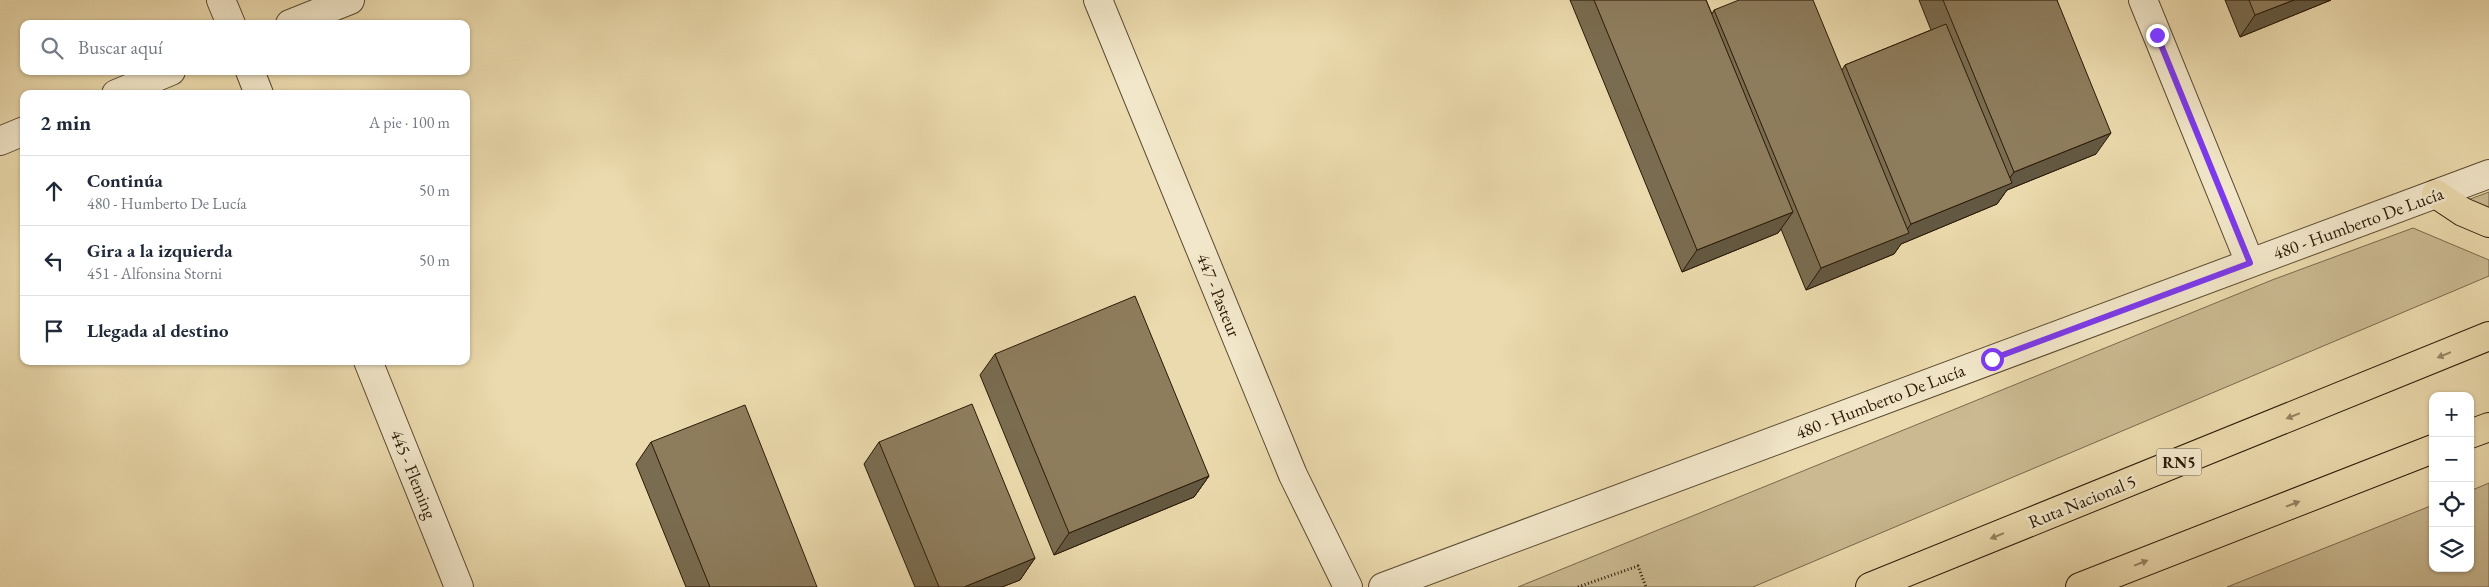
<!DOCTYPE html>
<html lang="es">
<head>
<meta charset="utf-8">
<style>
  :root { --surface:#fff; --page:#f6f6f7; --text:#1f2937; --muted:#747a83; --line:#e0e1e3 }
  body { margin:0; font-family:"EB Garamond",serif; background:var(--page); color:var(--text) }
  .controls { position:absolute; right:15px; bottom:15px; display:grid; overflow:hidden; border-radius:10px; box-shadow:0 1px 4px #0004 }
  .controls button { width:45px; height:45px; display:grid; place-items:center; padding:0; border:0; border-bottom:1px solid var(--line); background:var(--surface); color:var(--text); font:25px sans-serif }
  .stop { position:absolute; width:15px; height:15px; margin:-11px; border:4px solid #7c3aed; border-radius:50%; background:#fff }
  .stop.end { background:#7c3aed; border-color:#fff; box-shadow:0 1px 5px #0008 }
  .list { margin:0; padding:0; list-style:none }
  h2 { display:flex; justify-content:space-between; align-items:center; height:65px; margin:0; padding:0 20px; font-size:21px }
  h2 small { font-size:16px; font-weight:400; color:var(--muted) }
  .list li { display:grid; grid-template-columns:32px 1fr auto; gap:15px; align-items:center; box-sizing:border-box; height:70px; padding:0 20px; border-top:1px solid var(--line) }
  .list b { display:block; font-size:19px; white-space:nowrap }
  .list p { margin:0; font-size:16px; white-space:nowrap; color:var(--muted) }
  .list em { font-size:16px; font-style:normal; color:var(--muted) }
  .icon { flex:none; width:28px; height:28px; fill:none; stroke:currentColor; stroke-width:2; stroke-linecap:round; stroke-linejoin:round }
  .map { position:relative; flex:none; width:2489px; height:587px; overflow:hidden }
  .search { position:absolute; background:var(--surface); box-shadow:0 1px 4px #0004; left:20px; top:20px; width:450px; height:55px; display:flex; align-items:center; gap:12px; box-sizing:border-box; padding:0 18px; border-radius:10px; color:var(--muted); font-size:19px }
  .panel { position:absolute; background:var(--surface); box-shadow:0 1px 4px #0004; left:20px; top:90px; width:450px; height:275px; border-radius:10px }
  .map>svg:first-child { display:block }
  .green { fill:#cab991; stroke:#7a694c }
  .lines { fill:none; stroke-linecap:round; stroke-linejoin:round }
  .street-casing { stroke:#5a4930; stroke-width:30 }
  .highway-casing { stroke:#2a1907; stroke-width:30 }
  .path { stroke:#2a1907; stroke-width:3; stroke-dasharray:1 2.5; stroke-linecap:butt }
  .street { stroke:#f2e7ca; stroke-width:28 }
  .highway { stroke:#ebdaad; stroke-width:28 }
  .wall { fill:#7a6c50; stroke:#2a1907 }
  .shaded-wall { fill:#635841; stroke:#2a1907 }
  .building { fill:#8e7d5d; stroke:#2a1907 }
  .oneway { fill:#948362 }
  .route { stroke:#7c3aed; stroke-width:6 }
  .labels { text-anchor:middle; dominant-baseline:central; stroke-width:5; stroke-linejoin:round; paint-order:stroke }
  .shield { fill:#f2e7ca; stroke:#665742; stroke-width:1 }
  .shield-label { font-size:16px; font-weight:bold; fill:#2a1907 }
  .street-label { font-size:18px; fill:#2a1907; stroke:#f2e7ca }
</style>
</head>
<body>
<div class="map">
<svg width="2489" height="587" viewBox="0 0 2489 587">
  <rect width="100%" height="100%" fill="#ebdaad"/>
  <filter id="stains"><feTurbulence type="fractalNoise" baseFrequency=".004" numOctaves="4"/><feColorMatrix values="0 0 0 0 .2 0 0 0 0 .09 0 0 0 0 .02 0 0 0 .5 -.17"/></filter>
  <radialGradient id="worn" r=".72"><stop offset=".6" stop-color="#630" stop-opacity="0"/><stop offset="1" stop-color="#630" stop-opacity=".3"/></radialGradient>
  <path class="green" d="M2489 192V208L2465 201Z
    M2413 228 2489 260V276L1753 587H1518L2272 280Z
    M2489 483V587H2227L2433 505V568H2470V491Z"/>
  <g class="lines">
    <defs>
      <path id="street" d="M221 0 231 24
        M1098 0 1293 475 1348 587
        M2143 0 2250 263
        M290 24 350 0
        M250 71 259 94
        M116 94 171 71
        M0 141 24 131
        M368 361 459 587
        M1383 587 2489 174"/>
      <path id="highway" d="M2436 194 2463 212 2489 223
        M2470 434 2489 427
        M1870 587 2489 336
        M2080 587 2433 449"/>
    </defs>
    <use href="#street" class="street-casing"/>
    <use href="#highway" class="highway-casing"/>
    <path class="path" d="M1578 587 1638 566 1646 587"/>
    <use href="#street" class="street"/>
    <use href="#highway" class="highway"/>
  </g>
  <path class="wall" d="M1570 0H1706L1712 14 1714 10 1842 70 1845 65 1931 30 1919 0H2057L2096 154 2007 190 1997 204 1901 244 1894 254 1806 290 1781 229 1778 233 1682 272Z
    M2225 0H2331L2240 37Z
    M995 354 1209 476 1194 497 1054 555 980 375Z
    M651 442 817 587H686L636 464Z
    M879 442 1035 558 1020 580 1002 587H915L864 464Z"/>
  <path class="shaded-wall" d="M2294 0H2331L2240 37 2255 15Z
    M2111 133 2096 154 2007 190 1997 204 1901 244 1894 254 1806 290 1821 268 1903 235 1911 224 2004 186 2014 172Z
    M1793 212 1778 233 1682 272 1697 250Z
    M1209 476 1194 497 1054 555 1069 533Z
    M1035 558 1020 580 1002 587H964Z"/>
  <path class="building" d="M1594 0H1706L1793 212 1697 250Z
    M1739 0H1813L1909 233 1821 268 1714 10Z
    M1943 0H2057L2111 133 2014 172Z
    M2249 0H2294L2255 15Z
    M1946 24 2012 183 1911 224 1845 65Z
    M1135 296 1209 476 1069 533 995 354Z
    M972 404 1035 558 964 587H939L879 442Z
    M745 405 817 587H710L651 442Z"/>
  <defs><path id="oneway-solid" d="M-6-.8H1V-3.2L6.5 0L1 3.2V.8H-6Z" transform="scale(1.25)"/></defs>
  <g class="oneway">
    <use href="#oneway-solid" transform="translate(2444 355) rotate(158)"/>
    <use href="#oneway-solid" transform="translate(2293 416) rotate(158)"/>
    <use href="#oneway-solid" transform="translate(2293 504) rotate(-21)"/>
    <use href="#oneway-solid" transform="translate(1997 536) rotate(158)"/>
    <use href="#oneway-solid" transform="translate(2141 563) rotate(-21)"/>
  </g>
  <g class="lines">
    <path class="route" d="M1992 359 2250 263 2157 35"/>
  </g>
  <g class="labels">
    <rect class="shield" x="2156.5" y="448.5" width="45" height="27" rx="4"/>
    <g class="shield-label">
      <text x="2179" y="462">RN5</text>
    </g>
    <g class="street-label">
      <text transform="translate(2358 223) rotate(-20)">480 - Humberto De Lucía</text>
      <text transform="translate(1219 295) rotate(68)">447 - Pasteur</text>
      <text transform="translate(1880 401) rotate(-21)">480 - Humberto De Lucía</text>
      <text transform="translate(414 474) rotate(68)">445 - Fleming</text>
      <text transform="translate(2082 501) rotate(-22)">Ruta Nacional 5</text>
    </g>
  </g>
  <rect width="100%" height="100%" filter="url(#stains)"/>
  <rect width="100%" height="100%" fill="url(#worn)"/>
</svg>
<div class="controls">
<button>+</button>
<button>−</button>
<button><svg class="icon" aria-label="locate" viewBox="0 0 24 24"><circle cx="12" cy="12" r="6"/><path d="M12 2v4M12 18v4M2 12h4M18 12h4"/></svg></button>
<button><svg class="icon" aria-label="layers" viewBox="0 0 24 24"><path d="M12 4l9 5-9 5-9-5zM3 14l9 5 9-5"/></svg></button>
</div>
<div class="stop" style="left:1992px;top:359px"></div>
<div class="stop end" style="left:2157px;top:35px"></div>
<div class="search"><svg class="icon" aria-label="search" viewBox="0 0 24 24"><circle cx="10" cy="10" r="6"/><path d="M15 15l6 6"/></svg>Buscar aquí</div>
<section class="panel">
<h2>2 min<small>A pie · 100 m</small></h2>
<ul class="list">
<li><svg class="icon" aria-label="ahead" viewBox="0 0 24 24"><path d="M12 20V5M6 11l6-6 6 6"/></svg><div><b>Continúa</b><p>480 - Humberto De Lucía</p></div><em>50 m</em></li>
<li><svg class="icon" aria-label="left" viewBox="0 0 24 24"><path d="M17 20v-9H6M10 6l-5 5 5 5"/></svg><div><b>Gira a la izquierda</b><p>451 - Alfonsina Storni</p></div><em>50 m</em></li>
<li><svg class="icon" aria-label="arrive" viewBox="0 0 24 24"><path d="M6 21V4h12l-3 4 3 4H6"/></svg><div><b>Llegada al destino</b></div></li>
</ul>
</section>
</div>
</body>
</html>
